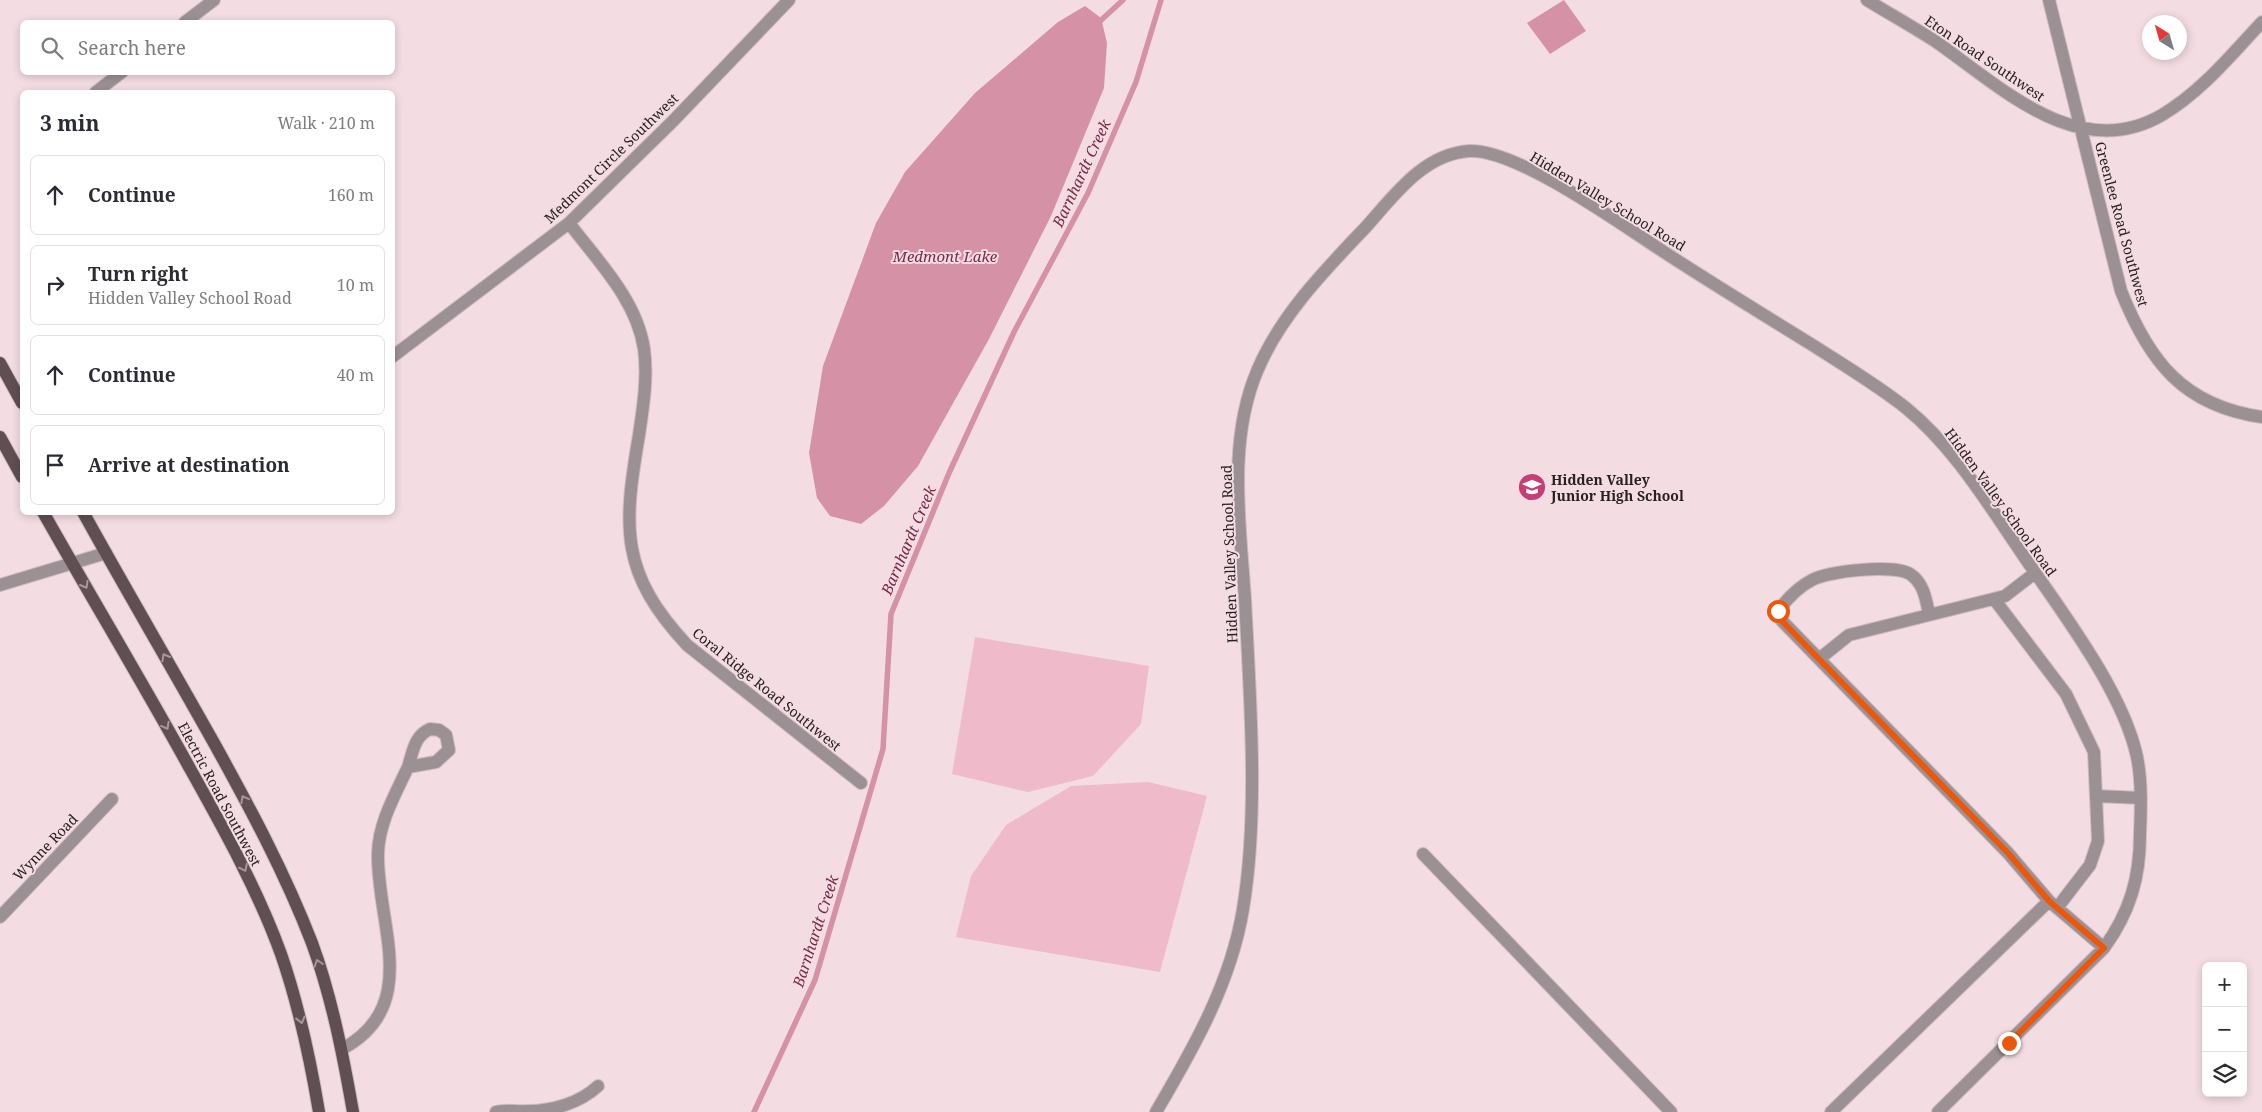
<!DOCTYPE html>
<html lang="en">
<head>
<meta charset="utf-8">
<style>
  :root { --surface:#fff; --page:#f7f7f7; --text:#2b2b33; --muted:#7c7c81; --line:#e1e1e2 }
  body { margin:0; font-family:"Noto Serif",serif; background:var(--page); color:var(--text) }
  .controls { position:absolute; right:15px; bottom:15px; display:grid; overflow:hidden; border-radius:8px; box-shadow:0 2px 8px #0003 }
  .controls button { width:45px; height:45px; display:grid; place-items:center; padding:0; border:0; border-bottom:1px solid var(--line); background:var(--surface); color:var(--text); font:25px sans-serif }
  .compass { position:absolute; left:2142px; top:15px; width:45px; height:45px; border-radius:50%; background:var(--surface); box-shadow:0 2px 8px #0003; rotate:323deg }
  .stop { position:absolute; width:15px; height:15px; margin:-11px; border:4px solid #ea580c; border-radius:50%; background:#fff }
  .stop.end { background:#ea580c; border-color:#fff; box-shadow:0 1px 5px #0008 }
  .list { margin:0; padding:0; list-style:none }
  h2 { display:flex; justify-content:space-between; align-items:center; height:65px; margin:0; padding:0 20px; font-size:21px }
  h2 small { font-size:16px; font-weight:400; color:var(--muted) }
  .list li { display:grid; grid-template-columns:32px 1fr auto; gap:15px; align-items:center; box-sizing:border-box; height:80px; margin:0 10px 10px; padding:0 10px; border:1px solid var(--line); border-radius:8px }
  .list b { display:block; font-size:19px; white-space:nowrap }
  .list p { margin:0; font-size:16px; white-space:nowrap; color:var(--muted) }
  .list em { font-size:16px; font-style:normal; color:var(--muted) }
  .icon { flex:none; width:28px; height:28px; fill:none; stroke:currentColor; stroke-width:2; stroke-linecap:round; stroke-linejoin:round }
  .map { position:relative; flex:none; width:2262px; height:1112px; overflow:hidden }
  .search { position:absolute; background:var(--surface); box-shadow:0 2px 8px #0003; left:20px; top:20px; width:375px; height:55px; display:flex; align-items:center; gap:12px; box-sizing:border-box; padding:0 18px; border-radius:8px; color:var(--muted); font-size:19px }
  .panel { position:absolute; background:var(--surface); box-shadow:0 2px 8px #0003; left:20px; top:90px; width:375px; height:425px; border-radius:8px }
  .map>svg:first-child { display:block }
  .green { fill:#efbac9 }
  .water { fill:#d591a6 }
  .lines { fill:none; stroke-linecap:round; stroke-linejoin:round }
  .stream { stroke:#d591a6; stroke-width:5.5 }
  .minor-casing { stroke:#cebbc0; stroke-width:14 }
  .major-casing { stroke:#cebbc0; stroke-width:14 }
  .minor { stroke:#9b9194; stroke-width:12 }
  .major { stroke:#5f4f53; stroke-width:12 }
  .oneway { stroke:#a9969b }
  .route { stroke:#ea580c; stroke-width:6 }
  .labels { text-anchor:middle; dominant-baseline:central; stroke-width:4; stroke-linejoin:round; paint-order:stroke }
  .street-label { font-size:14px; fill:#282022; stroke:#f3dde3 }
  .poi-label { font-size:14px; font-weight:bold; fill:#282022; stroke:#f3dde3; text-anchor:start }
  .water-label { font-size:15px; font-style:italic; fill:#7a2949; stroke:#f3dde3 }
</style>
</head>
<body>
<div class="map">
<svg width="2262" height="1112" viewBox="0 0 2262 1112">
  <rect width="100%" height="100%" fill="#f3dde3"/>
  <path class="green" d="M975 637 1149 666 1141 724 1093 776 1028 792 952 774Z
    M1148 782 1207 796 1160 972 956 937 971 876 1006 825 1071 786Z"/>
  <path class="water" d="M1564 0 1586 31 1550 54 1527 23Z
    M1085 6 1101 18 1107 43 1104 88 1051 216 989 339 918 466 884 506 861 524 830 516 817 498 809 453 823 366 876 223 905 172 975 93 1058 22Z"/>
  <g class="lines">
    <path class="stream" d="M1098 23 1123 0
      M754 1112 815 980 883 749 891 614 949 473 1014 332 1088 193 1136 82 1161 0"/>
    <defs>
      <path id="minor" d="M1867 0C1890 14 1913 27 1935 41 2000 86 2078 164 2162 115 2201 92 2231 55 2262 22
        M2049 0 2121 291C2149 361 2183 406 2262 417
        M185 22 214 0
        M96 92 122 72
        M569 223C597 260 637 300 644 349 648 377 643 408 639 435 623 528 620 573 687 645L861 783
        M392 357 569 223 673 121 789 0
        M0 585 106 553
        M1994 599 2066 694 2094 752 2098 841 2090 865 2057 908
        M1929 614C1926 600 1924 583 1910 574 1894 564 1828 571 1812 580 1798 587 1787 599 1778 611L1782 621 2008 853 2049 901 2104 948
        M1819 659 1849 635 2005 596 2035 573
        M430 729 439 730 446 735 449 750 436 762 408 767C413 752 414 736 430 729Z
        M2097 796 2141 798
        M1423 854 1671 1112
        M0 917 112 799
        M342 1049C423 1006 376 922 378 853 379 822 395 795 408 767
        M496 1112C506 1109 518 1112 528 1111 552 1111 580 1103 598 1086
        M1156 1112C1193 1049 1231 983 1243 909 1259 813 1250 697 1245 599 1240 524 1227 440 1258 369 1281 315 1325 270 1365 228 1393 197 1423 154 1469 151 1516 148 1622 225 1664 252 1713 284 1764 315 1814 346 1845 366 1877 385 1906 408 1954 447 1988 504 2023 555 2061 611 2123 691 2137 757 2142 782 2141 809 2140 834 2140 878 2130 912 2104 948L1938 1112
        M1831 1112 2049 901"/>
      <path id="major" d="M0 363 22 403
        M0 437 22 477
        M43 512C91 597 141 680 188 765 222 826 257 888 281 954 299 1006 310 1058 319 1112
        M83 512C126 590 171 666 214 743 250 808 285 873 312 943 332 998 343 1055 353 1112"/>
    </defs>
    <use href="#minor" class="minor-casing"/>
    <use href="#major" class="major-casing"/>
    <use href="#minor" class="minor"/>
    <use href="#major" class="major"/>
  </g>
  <defs><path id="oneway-chevron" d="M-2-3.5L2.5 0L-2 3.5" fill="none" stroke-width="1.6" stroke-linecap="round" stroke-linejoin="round" transform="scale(1.25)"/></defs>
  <g class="oneway">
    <use href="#oneway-chevron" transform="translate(85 585) rotate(60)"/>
    <use href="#oneway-chevron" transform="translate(165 657) rotate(-120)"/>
    <use href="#oneway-chevron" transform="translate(166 726) rotate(61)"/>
    <use href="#oneway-chevron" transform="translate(244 799) rotate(-119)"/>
    <use href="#oneway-chevron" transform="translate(244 868) rotate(64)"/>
    <use href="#oneway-chevron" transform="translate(318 963) rotate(-108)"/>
    <use href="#oneway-chevron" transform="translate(301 1020) rotate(76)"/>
  </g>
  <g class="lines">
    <path class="route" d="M1778 611 1782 621 2008 853 2049 901 2104 948 2009 1043"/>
  </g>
  <defs>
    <symbol id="school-disc" viewBox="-11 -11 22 22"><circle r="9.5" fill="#c73e77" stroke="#f3dde3"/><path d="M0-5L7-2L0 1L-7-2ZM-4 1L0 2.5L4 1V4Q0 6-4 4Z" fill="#fff"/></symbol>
  </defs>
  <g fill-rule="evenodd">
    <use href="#school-disc" x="1516" y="471" width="32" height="32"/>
  </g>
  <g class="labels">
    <g class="street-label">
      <text transform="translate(1985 58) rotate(34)">Eton Road Southwest</text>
      <text transform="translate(611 158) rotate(-44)">Medmont Circle Southwest</text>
      <text transform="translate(1608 201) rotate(31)">Hidden Valley School Road</text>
      <text transform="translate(2122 224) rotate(75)">Greenlee Road Southwest</text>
      <text transform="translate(2001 502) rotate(54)">Hidden Valley School Road</text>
      <text transform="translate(1229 554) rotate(-92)">Hidden Valley School Road</text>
      <text transform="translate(767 689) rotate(39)">Coral Ridge Road Southwest</text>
      <text transform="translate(220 794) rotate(62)">Electric Road Southwest</text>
      <text transform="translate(45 847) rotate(-46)">Wynne Road</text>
    </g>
    <g class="poi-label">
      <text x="1551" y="479">Hidden Valley<tspan x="1551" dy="16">Junior High School</tspan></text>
    </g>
    <g class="water-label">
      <text transform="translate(1081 173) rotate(-65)">Barnhardt Creek</text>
      <text x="945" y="256">Medmont Lake</text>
      <text transform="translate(908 540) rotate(-67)">Barnhardt Creek</text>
      <text transform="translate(815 931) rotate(-72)">Barnhardt Creek</text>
    </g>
  </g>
</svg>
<div class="controls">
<button>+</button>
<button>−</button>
<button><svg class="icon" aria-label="layers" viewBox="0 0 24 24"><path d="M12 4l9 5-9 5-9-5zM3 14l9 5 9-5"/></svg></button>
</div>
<svg class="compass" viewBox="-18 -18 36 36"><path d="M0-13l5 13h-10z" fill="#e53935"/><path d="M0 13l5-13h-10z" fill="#7c7c81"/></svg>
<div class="stop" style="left:1778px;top:611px"></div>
<div class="stop end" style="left:2009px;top:1043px"></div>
<div class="search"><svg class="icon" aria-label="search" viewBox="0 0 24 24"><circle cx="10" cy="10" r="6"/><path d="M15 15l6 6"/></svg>Search here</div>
<section class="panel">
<h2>3 min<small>Walk · 210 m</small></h2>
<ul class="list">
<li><svg class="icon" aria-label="ahead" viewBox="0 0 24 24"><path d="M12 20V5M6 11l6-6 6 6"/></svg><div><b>Continue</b></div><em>160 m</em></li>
<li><svg class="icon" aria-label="right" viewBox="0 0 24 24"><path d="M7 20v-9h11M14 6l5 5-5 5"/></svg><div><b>Turn right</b><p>Hidden Valley School Road</p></div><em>10 m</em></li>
<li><svg class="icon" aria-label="ahead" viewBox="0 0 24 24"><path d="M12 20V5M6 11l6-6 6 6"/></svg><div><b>Continue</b></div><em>40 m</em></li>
<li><svg class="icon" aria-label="arrive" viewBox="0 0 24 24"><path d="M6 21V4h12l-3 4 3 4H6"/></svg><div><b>Arrive at destination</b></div></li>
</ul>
</section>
</div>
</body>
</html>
